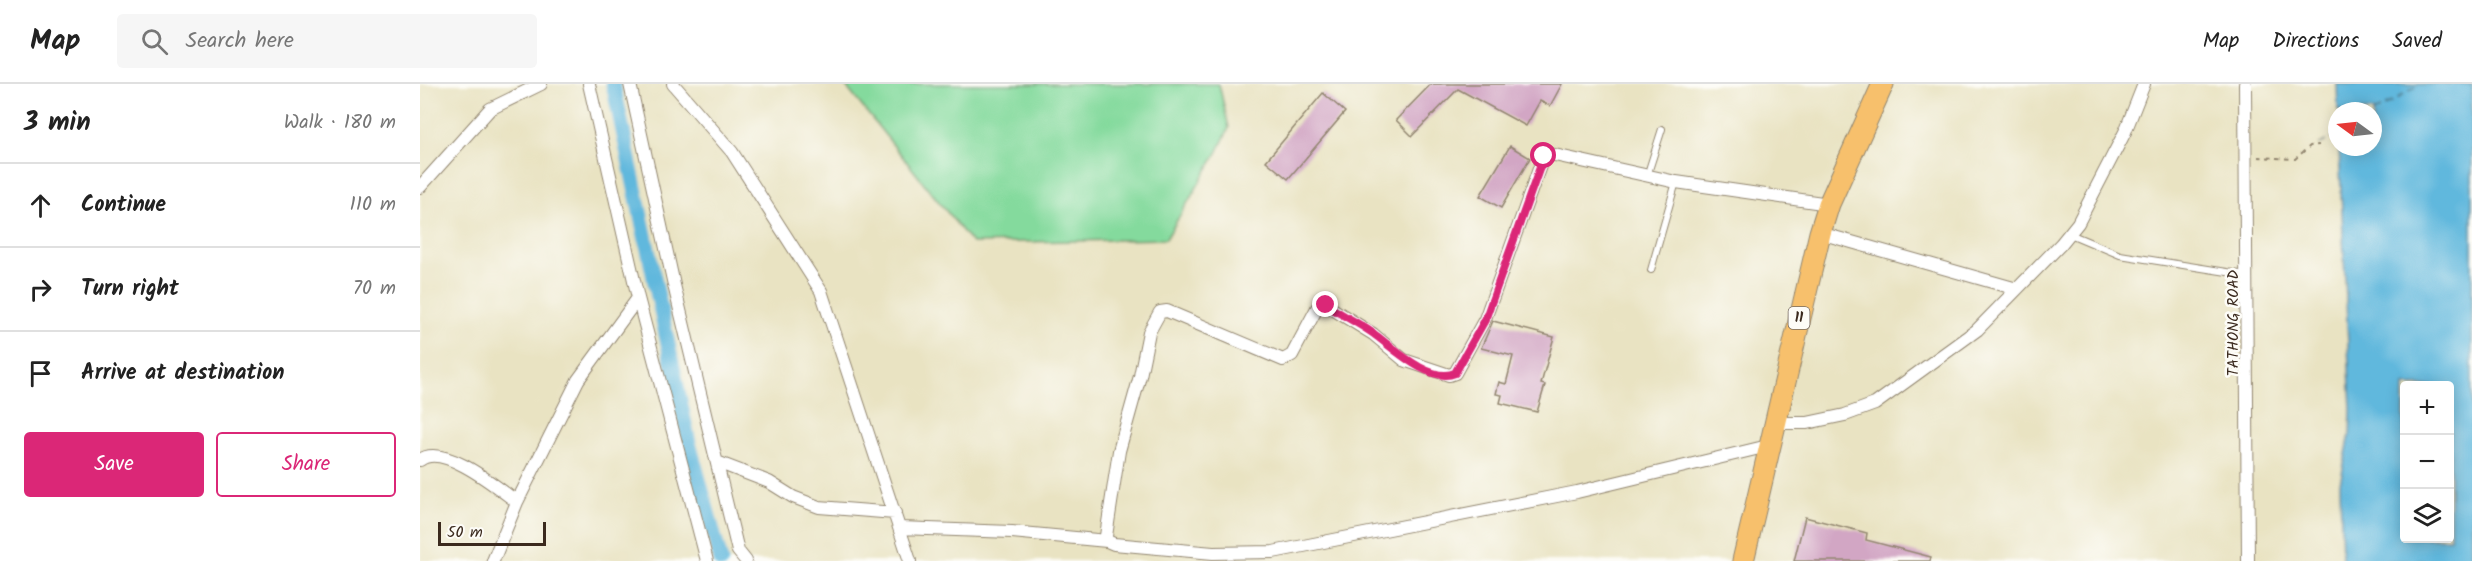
<!DOCTYPE html>
<html lang="en">
<head>
<meta charset="utf-8">
<style>
  :root { --surface:#fff; --page:#f6f6f6; --text:#222; --muted:#767676; --line:#e0e0e0; --accent:#db2777 }
  body { margin:0; font-family:Kalam,sans-serif; background:var(--page); color:var(--text) }
  .controls { position:absolute; right:18px; bottom:18px; display:grid; overflow:hidden; border-radius:6px; box-shadow:0 3px 15px #0003 }
  .controls button { width:54px; height:54px; display:grid; place-items:center; padding:0; border:0; border-bottom:2px solid var(--line); background:var(--surface); color:var(--text); font:30px sans-serif }
  .compass { position:absolute; left:1908px; top:18px; width:54px; height:54px; border-radius:50%; background:var(--surface); box-shadow:0 3px 15px #0003; rotate:285deg }
  .scale { position:absolute; left:18px; bottom:15px; width:108px; box-sizing:border-box; padding-left:6px; border:3px solid #3b2a1e; border-top:0; font-size:16px; line-height:21px; white-space:nowrap; color:#3b2a1e; -webkit-text-stroke:4px #fdfcf7; paint-order:stroke }
  .stop { position:absolute; width:18px; height:18px; margin:-14px; border:4px solid #db2777; border-radius:50%; background:#fff }
  .stop.end { background:#db2777; border-color:#fff; box-shadow:0 2px 6px #0008 }
  .list { margin:0; padding:0; list-style:none }
  h2 { display:flex; justify-content:space-between; align-items:center; height:78px; margin:0; padding:0 24px; font-size:26px }
  h2 small { font-size:20px; font-weight:400; color:var(--muted) }
  .list li { display:grid; grid-template-columns:39px 1fr auto; gap:18px; align-items:center; box-sizing:border-box; height:84px; padding:0 24px; border-top:2px solid var(--line) }
  .list b { display:block; font-size:22px; white-space:nowrap }
  .list em { font-size:20px; font-style:normal; color:var(--muted) }
  .actions { display:flex; gap:12px; padding:18px 24px }
  .actions a { flex:1; padding:14px 0; border:2px solid var(--accent); border-radius:6px; text-align:center; font-size:21px; color:var(--accent) }
  .actions .main { background:var(--accent); color:#fff }
  .icon { flex:none; width:33px; height:33px; fill:none; stroke:currentColor; stroke-width:2; stroke-linecap:round; stroke-linejoin:round }
  .map { position:relative; flex:none; width:2052px; height:477px; overflow:hidden }
  header { display:flex; align-items:center; gap:36px; box-sizing:border-box; height:84px; padding:0 30px; background:var(--surface); border-bottom:2px solid var(--line) }
  header strong { font-size:28px }
  nav { display:flex; gap:33px; margin-inline-start:auto; font-size:21px }
  .search { width:420px; height:54px; background:var(--page); display:flex; align-items:center; gap:15px; box-sizing:border-box; padding:0 21px; border-radius:6px; color:var(--muted); font-size:22px }
  main { display:flex }
  aside { flex:1; background:var(--surface) }
  .map>svg:first-child { display:block }
  .green { fill:#84da9d; stroke:#60825e; stroke-width:1.5 }
  .water { fill:#60b8dd; stroke:#4e717e; stroke-width:1.5; fill-rule:evenodd }
  .lines { fill:none; stroke-linecap:round; stroke-linejoin:round }
  .canal { stroke:#60b8dd; stroke-width:15 }
  .ferry { stroke:#485c61; stroke-width:1.5; stroke-dasharray:8 6; stroke-linecap:butt }
  .building { fill:#d2a6c4 }
  .service-casing { stroke:#928670; stroke-width:8 }
  .minor-casing { stroke:#928670; stroke-width:14 }
  .trunk-casing { stroke:#928670; stroke-width:23 }
  .path { stroke:#928670; stroke-width:2; stroke-dasharray:4.5 4.5; stroke-linecap:butt }
  .service { stroke:#fff; stroke-width:6 }
  .minor { stroke:#fff; stroke-width:12 }
  .trunk { stroke:#f7c06c; stroke-width:21 }
  .route { stroke:#db2777; stroke-width:8 }
  .labels { text-anchor:middle; dominant-baseline:central; stroke-width:5; stroke-linejoin:round; paint-order:stroke }
  .shield { fill:#fdfcf7; stroke:#75695f; stroke-width:1.5 }
  .shield-label { font-size:14px; font-weight:bold; fill:#3b2a1e }
  .street-label { font-size:15px; fill:#3b2a1e; stroke:#fdfcf7 }
</style>
</head>
<body>
<header>
<strong>Map</strong>
<div class="search"><svg class="icon" aria-label="search" viewBox="0 0 24 24"><circle cx="10" cy="10" r="6"/><path d="M15 15l6 6"/></svg>Search here</div>
<nav><a>Map</a><a>Directions</a><a>Saved</a></nav>
</header>
<main>
<aside>
<h2>3 min<small>Walk · 180 m</small></h2>
<ul class="list">
<li><svg class="icon" aria-label="ahead" viewBox="0 0 24 24"><path d="M12 20V5M6 11l6-6 6 6"/></svg><div><b>Continue</b></div><em>110 m</em></li>
<li><svg class="icon" aria-label="right" viewBox="0 0 24 24"><path d="M7 20v-9h11M14 6l5 5-5 5"/></svg><div><b>Turn right</b></div><em>70 m</em></li>
<li><svg class="icon" aria-label="arrive" viewBox="0 0 24 24"><path d="M6 21V4h12l-3 4 3 4H6"/></svg><div><b>Arrive at destination</b></div></li>
</ul>
<div class="actions"><a class="main">Save</a><a>Share</a></div>
</aside>
<div class="map">
<svg width="2052" height="477" viewBox="0 0 2052 477">
  <rect width="100%" height="100%" fill="#fdfcf7"/>
  <filter id="ink" filterUnits="userSpaceOnUse"><feTurbulence type="fractalNoise" baseFrequency=".0167" numOctaves="2"/><feDisplacementMap in="SourceGraphic" scale="12" xChannelSelector="R" yChannelSelector="G"/><feConvolveMatrix kernelMatrix="1 2 1 2 8 2 1 2 1" color-interpolation-filters="sRGB"/></filter>
  <filter id="wash" filterUnits="userSpaceOnUse"><feTurbulence type="fractalNoise" baseFrequency=".008" numOctaves="4" result="noise"/><feDisplacementMap in="SourceGraphic" scale="24" xChannelSelector="R" yChannelSelector="G"/><feGaussianBlur stdDeviation="1.35" result="paint"/><feColorMatrix in="noise" values="0 0 0 0 0 0 0 0 0 0 0 0 0 0 0 0 0 1.4 0 .05"/><feComposite in="paint" operator="in"/></filter>
  <g filter="url(#wash)">
    <rect width="100%" height="100%" fill="#e9e3c2"/>
    <path class="green" d="M424 0H799L809 44 796 71 746 155 552 159Z"/>
    <path class="water" d="M1917 0H2052V477H1922L1920 399 1930 351 1931 326 1919 63H1953V27H1918ZM1984 302H2030V454H1984Z"/>
    <g class="lines">
      <path class="canal" d="M193 0 269 359 301 477"/>
      <path class="ferry" d="M1953 29 2001 0
        M1899 61 1917 50"/>
    </g>
    <g id="blocks">
      <path class="building" d="M1011 0H1142L1130 22 1120 17 1106 42 1038 5 992 52 976 36Z
        M903 9 925 28 868 95 846 77Z
        M1090 62 1110 74 1081 124 1060 112Z
        M1073 237 1134 253 1121 300 1125 301 1117 328 1080 319 1082 311 1076 310 1079 298 1086 300 1093 272 1061 264Z
        M1385 433 1447 449 1446 456 1511 473 1510 477H1374Z"/>
    </g>
  </g>
  <g filter="url(#ink)">
    <use href="#blocks" fill-opacity="0" stroke="#928670" stroke-width="1.5"/>
    <g class="lines">
      <defs>
        <path id="service" d="M1227 92 1242 45
          M1650 150 1700 171 1826 191
          M1231 186 1256 98"/>
        <path id="minor" d="M210 0 254 201 318 467 326 477
          M253 0 312 68 401 207 490 477
          M1825 0 1828 477
          M0 103 70 25 121 0
          M1400 149 1597 205
          M218 214 287 477
          M1354 339H1387L1425 331 1455 320 1557 246 1641 160 1658 139 1705 48 1724 0
          M1348 362 1157 408 853 468 793 469 694 460 687 457 686 452 699 367 720 292 729 248 740 228 747 227 863 276 872 271 897 224 906 221 953 250 984 276 1029 291 1035 289 1065 235 1124 71 1130 70 1256 98 1409 120
          M0 376C23 358 78 404 97 418
          M297 378 349 398 373 413 399 423 475 429
          M480 444 592 448 687 457
          M73 477 97 418 158 296 218 214 169 0"/>
        <path id="trunk" d="M1323 477 1400 149 1409 120 1463 0"/>
      </defs>
      <use href="#service" class="service-casing"/>
      <use href="#minor" class="minor-casing"/>
      <use href="#trunk" class="trunk-casing"/>
      <path class="path" d="M1838 73 1875 75 1890 62 1899 61"/>
      <use href="#service" class="service"/>
      <use href="#minor" class="minor"/>
      <use href="#trunk" class="trunk"/>
    </g>
  </g>
  <g class="lines" filter="url(#ink)">
    <path class="route" d="M906 221C922 231 939 239 954 250 972 263 1010 300 1035 289L1065 236 1124 72"/>
  </g>
  <g class="labels">
    <rect class="shield" x="1368.5" y="223" width="21" height="22" rx="4.5"/>
    <g class="shield-label">
      <text x="1379" y="234">11</text>
    </g>
    <g class="street-label">
      <text transform="translate(1814 239) rotate(-90)">TATHONG ROAD</text>
    </g>
  </g>
</svg>
<div class="controls">
<button>+</button>
<button>−</button>
<button><svg class="icon" aria-label="layers" viewBox="0 0 24 24"><path d="M12 4l9 5-9 5-9-5zM3 14l9 5 9-5"/></svg></button>
</div>
<svg class="compass" viewBox="-18 -18 36 36"><path d="M0-13l5 13h-10z" fill="#e53935"/><path d="M0 13l5-13h-10z" fill="#767676"/></svg>
<div class="scale">50 m</div>
<div class="stop" style="left:1124px;top:72px"></div>
<div class="stop end" style="left:906px;top:221px"></div>
</div>
</main>
</body>
</html>
